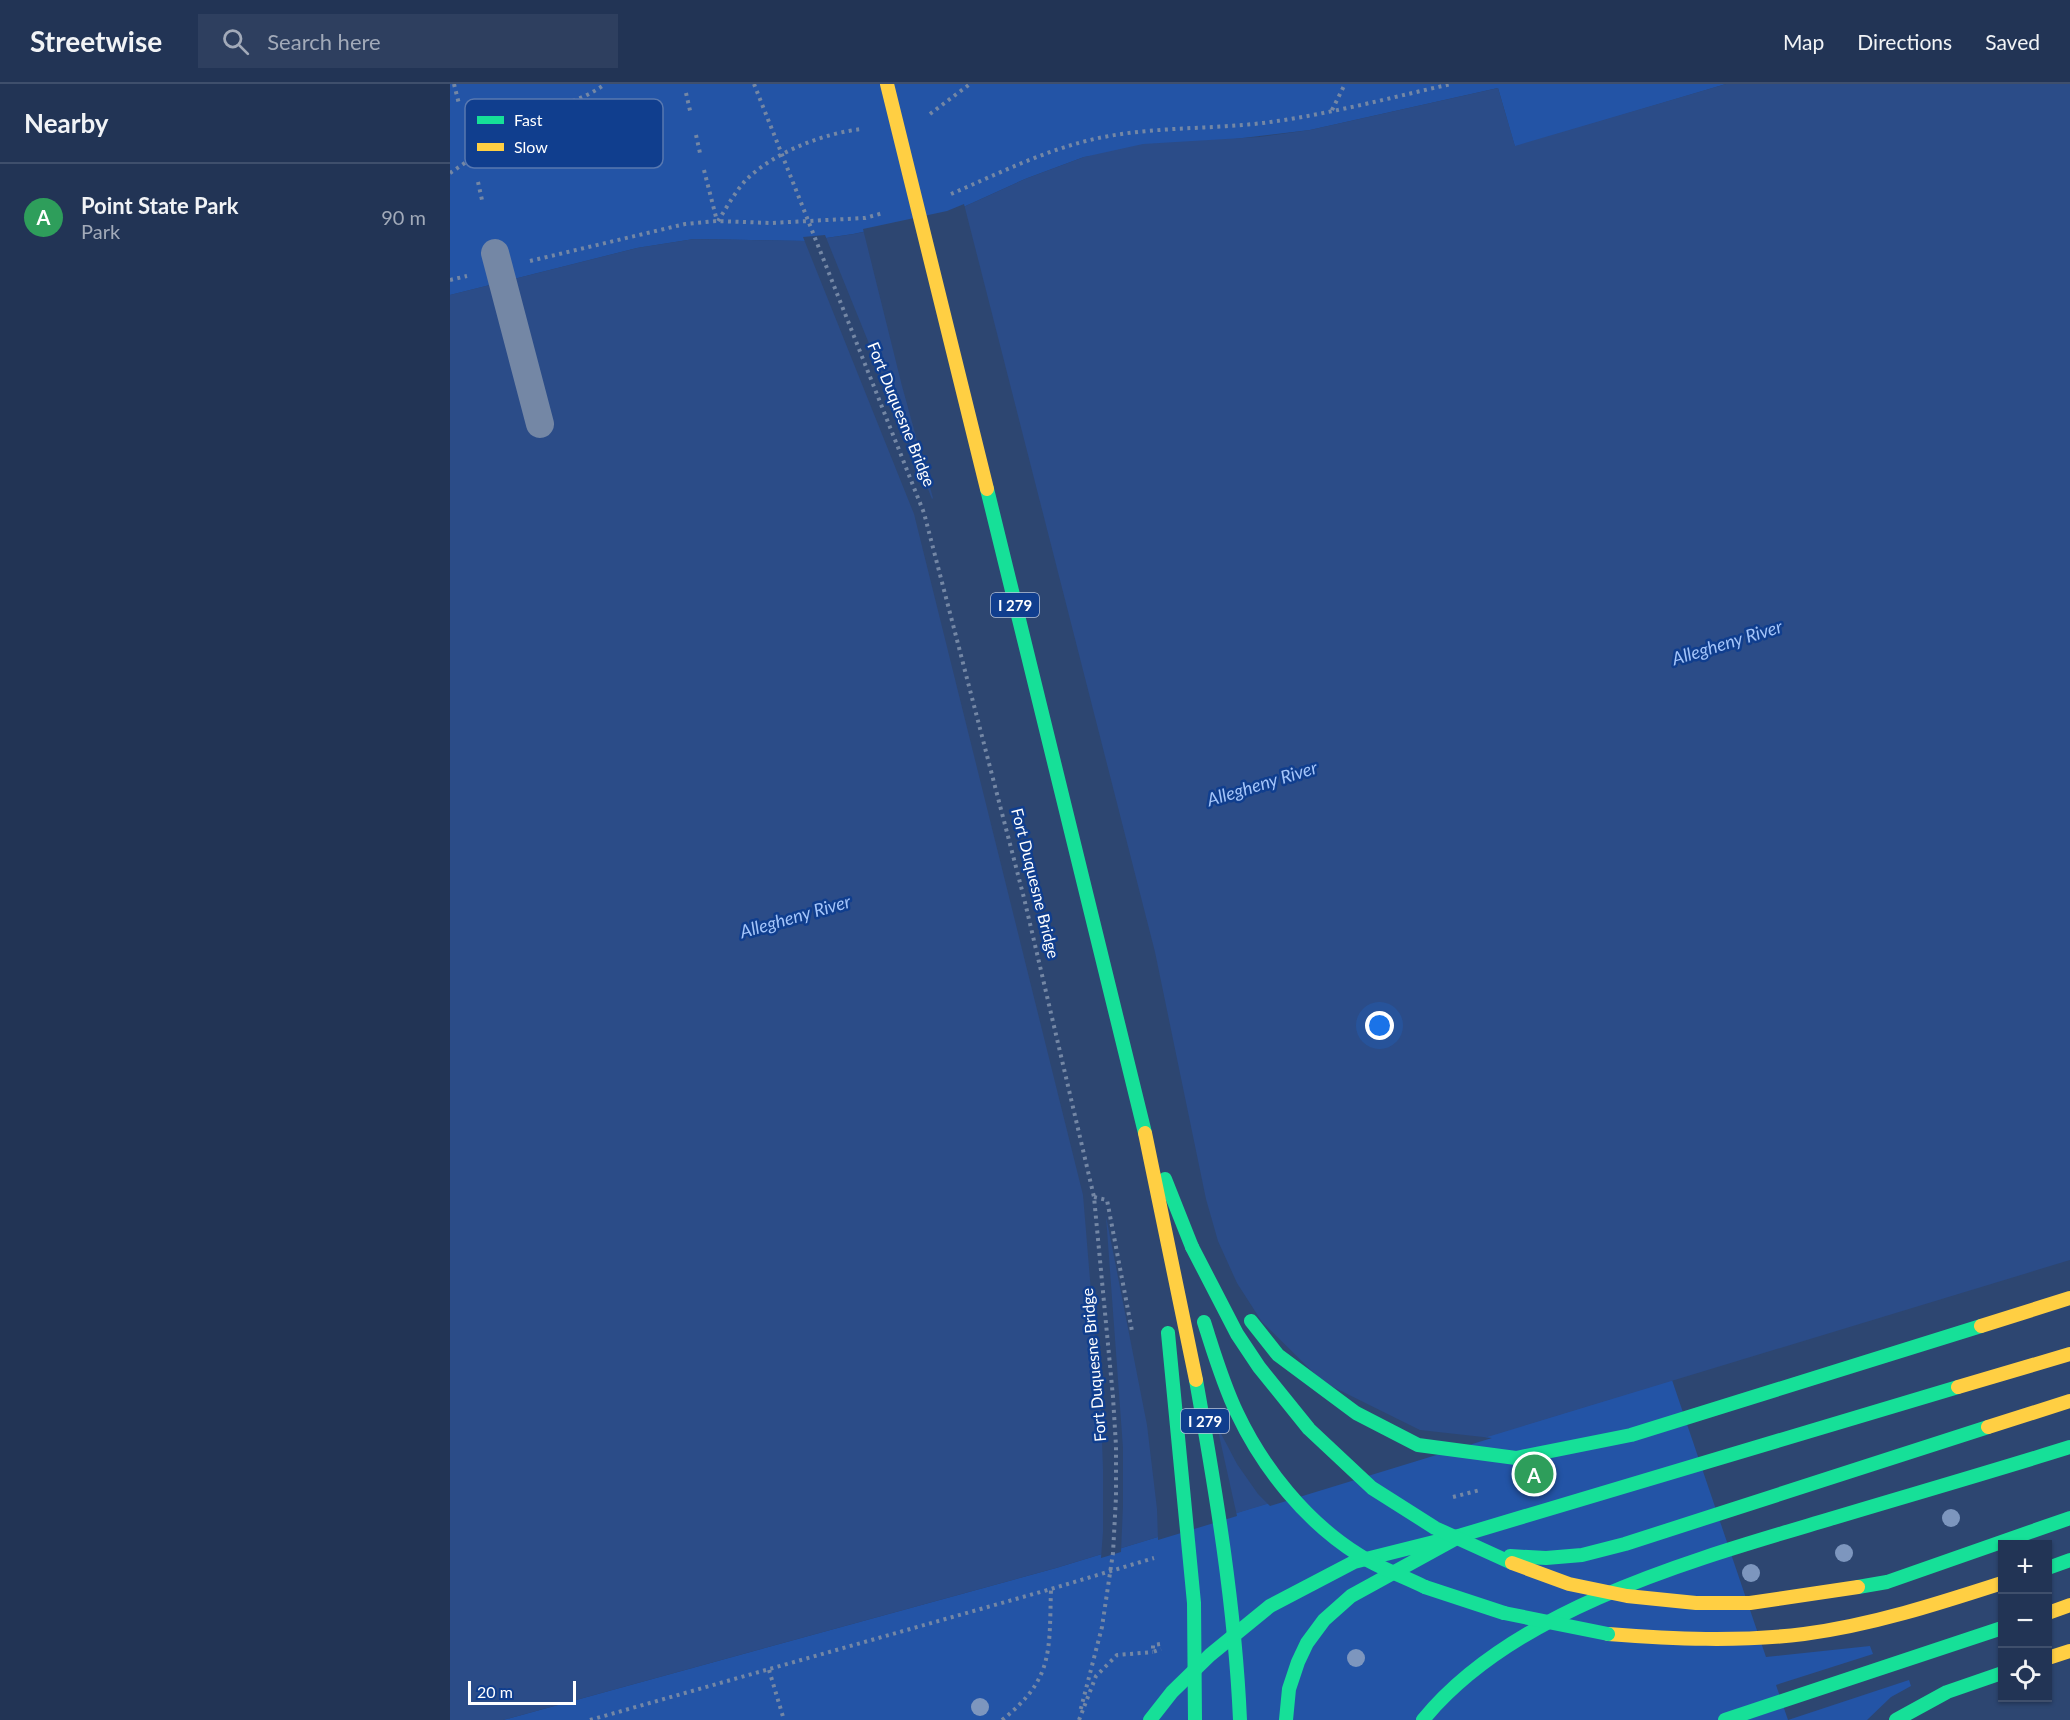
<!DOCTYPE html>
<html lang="en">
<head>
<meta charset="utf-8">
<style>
  :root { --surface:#223455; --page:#2e3f5f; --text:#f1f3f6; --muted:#a2aab9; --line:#3f4f6c; --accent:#b6becd }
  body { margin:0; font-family:Lato,sans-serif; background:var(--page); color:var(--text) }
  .controls { position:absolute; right:18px; bottom:18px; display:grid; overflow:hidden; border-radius:0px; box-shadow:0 2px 4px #0004 }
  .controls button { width:54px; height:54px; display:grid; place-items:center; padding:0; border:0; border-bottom:2px solid var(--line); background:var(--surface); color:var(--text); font:30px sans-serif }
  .scale { position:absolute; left:18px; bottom:15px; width:108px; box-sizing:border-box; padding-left:6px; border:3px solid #fff; border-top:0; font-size:16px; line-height:21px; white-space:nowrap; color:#fff; -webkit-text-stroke:4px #103e8e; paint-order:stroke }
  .you { position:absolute; left:930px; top:942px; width:21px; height:21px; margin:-15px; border:4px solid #fff; border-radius:50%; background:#1a73e8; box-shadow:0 0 0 9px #1a73e833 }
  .badge { display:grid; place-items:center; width:39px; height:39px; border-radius:50%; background:var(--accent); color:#fff; font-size:20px; font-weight:700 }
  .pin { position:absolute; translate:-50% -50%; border:3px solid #fff; box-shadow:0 2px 6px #0006 }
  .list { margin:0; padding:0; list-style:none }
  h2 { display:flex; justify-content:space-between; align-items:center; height:78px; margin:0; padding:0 24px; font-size:26px }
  h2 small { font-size:20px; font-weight:400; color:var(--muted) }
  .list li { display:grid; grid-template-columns:39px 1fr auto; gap:18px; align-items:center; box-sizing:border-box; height:108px; padding:0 24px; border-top:2px solid var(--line) }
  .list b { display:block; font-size:22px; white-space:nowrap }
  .list p { margin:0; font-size:20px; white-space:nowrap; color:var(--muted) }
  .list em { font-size:20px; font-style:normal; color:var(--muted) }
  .icon { flex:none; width:33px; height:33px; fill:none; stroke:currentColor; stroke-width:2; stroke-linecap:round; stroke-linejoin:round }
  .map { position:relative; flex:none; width:1620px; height:1636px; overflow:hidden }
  header { display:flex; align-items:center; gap:36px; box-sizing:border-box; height:84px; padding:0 30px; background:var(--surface); border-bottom:2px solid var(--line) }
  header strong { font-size:28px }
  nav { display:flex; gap:33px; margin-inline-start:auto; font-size:21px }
  .search { width:420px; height:54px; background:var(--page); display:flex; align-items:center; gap:15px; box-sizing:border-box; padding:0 21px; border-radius:0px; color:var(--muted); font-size:22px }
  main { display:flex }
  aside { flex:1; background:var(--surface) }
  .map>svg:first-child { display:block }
  .green { fill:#2354a6 }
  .water { fill:#2b4c88 }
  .pier { fill:#2d4671 }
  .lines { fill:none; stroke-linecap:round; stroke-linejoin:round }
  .path { stroke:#7487a5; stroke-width:4; stroke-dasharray:3 4.5; stroke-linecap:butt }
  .street { stroke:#7487a5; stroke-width:28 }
  .fast { stroke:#16e098; stroke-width:14 }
  .slow { stroke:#ffcf43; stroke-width:14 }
  .path-bridge { stroke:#7487a5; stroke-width:4; stroke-dasharray:3 4.5; stroke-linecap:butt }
  .fast-bridge { stroke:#16e098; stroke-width:14 }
  .slow-bridge { stroke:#ffcf43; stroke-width:14 }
  .tree { fill:#7d96be }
  .labels { text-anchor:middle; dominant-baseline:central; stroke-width:5; stroke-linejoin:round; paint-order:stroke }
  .shield { fill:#103e8e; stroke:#b7c5dd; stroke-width:1.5 }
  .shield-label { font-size:15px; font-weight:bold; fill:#fff }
  .street-label { font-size:16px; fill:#fff; stroke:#103e8e }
  .water-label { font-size:18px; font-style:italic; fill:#a4c5fa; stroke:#103e8e }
  .key { fill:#103e8e; stroke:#5878b0; stroke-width:1.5 }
  .key-label { font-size:16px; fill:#fff }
</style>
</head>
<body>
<header>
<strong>Streetwise</strong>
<div class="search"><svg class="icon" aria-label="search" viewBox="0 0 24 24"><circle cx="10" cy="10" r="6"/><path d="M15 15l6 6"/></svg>Search here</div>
<nav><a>Map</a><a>Directions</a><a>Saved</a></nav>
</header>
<main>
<aside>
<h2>Nearby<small></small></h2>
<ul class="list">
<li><span class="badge" style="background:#2e9e5b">A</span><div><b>Point State Park</b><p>Park</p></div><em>90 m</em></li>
</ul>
</aside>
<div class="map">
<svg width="1620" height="1636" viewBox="0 0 1620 1636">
  <rect width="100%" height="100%" fill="#2d4671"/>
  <path class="green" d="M0 0H1276L1065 63 1048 4 860 46 634 73 575 95 498 130 403 150 356 157 244 155 187 164 0 211Z
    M1222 1296 1316 1573 1420 1562 1423 1570 1326 1601 1338 1636 1459 1596 1461 1602 1441 1613 1417 1636H53L606 1484Z"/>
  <path class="water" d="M1276 0H1620V1176L606 1484 53 1636H0V211L187 164 244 155 356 157 404 150 498 130 575 95 634 73 693 60 809 53 860 46 1048 4 1065 62Z"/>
  <path class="pier" d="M514 120 705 868 756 1115 768 1157 787 1199 812 1238 873 1298 970 1346 1042 1354 820 1422 808 1410 787 1380 767 1342 787 1432 708 1456 707 1425 697 1341 656 1132 673 1364V1422L671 1468 651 1474 653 1448V1385L651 1328 633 1111 464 430 353 153 375 151 482 415 483 414 452 302 413 145 497 127Z"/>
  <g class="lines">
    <path class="path" d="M4 0 9 20
      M236 9 241 31
      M882 26 895 0
      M480 30 520 0
      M246 51 250 69
      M254 86 267 137
      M0 89C29 70 57 48 87 32 110 20 134 16 155 0
      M28 98 32 116
      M501 110C545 91 589 69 636 57 694 42 754 46 813 39 876 31 939 14 1001 0
      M268 137C277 123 286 106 297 95 325 68 374 49 412 45
      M80 177 235 140 267 137 321 139 415 134 433 129
      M0 196 17 192
      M644 1113 657 1116 682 1247
      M1003 1413 1030 1406
      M710 1560 703 1561V1568L711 1565
      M319 1586 334 1636
      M140 1636 601 1505 704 1474
      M552 1636C604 1595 599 1567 601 1505
      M629 1636 646 1592 667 1571 703 1568"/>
    <path class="street" d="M45 169 90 340"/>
    <path class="fast" d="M715 1095 742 1163
      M1060 1472 1096 1474 1132 1471 1175 1460 1538 1343
      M1598 1484 1620 1476
      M975 1503 1054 1529
      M700 1636 722 1608 760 1571 820 1522 904 1478 1012 1451
      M836 1636 839 1605 848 1578 857 1559 874 1536 901 1512 1012 1451 1508 1303
      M973 1636C1064 1524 1246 1475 1380 1435 1460 1411 1540 1388 1620 1363
      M1275 1636 1552 1544
      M1446 1636 1497 1608 1552 1589"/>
    <path class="slow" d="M1508 1303 1620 1270
      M1538 1343 1620 1317
      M1598 1529 1620 1521
      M1158 1550C1223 1555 1289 1558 1354 1550 1422 1541 1487 1520 1552 1499
      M1598 1574 1620 1567"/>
    <path class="path-bridge" d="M304 0 474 429 574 814 644 1113 663 1313 666 1362V1413L663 1469 652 1543 630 1628"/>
    <path class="fast-bridge" d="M537 405 695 1049
      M742 1163 787 1250 809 1283 859 1345 922 1404 985 1444 1062 1479
      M801 1237 828 1271 906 1329 968 1361 1066 1374 1181 1351 1531 1242
      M754 1238C764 1269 773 1300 787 1329 813 1384 856 1438 909 1471 929 1484 953 1492 975 1503
      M718 1249 744 1519 745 1636
      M746 1296C766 1408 785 1522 790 1636
      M1408 1503 1437 1498 1620 1434
      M1054 1529 1158 1550"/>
    <path class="slow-bridge" d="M437 0 537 405
      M695 1049 746 1296
      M1531 1242 1620 1214
      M1062 1479 1119 1500 1177 1512 1246 1519H1300L1408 1503"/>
  </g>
  <g class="tree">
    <circle cx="1501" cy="1434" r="9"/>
    <circle cx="1394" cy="1469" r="9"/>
    <circle cx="1301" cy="1489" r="9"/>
    <circle cx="906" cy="1574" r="9"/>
    <circle cx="530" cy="1623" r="9"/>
  </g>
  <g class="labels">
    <g class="shield">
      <rect x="541" y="509" width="48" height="24" rx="4.5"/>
      <rect x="731" y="1325" width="48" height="24" rx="4.5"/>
    </g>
    <g class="shield-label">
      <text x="565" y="521">I 279</text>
      <text x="755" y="1337">I 279</text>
    </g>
    <g class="street-label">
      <text transform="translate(452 330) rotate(68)">Fort Duquesne Bridge</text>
      <text transform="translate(586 799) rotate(76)">Fort Duquesne Bridge</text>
      <text transform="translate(643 1281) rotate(-95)">Fort Duquesne Bridge</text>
    </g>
    <g class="water-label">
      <text transform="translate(1277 558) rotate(-17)">Allegheny River</text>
      <text transform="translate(812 699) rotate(-17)">Allegheny River</text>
      <text transform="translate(345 832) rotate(-16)">Allegheny River</text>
    </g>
  </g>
  <rect x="15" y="15" width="198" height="69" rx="9" class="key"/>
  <rect x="27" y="32" width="27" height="8" fill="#16e098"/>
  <rect x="27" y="59" width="27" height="8" fill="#ffcf43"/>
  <g class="key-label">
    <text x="64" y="42">Fast</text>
    <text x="64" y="69">Slow</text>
  </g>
</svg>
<div class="controls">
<button>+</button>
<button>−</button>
<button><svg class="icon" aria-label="locate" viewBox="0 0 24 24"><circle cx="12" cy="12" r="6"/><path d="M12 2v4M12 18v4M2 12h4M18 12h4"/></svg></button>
</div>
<div class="scale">20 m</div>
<div class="you"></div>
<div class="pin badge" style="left:1084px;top:1390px;background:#2e9e5b">A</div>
</div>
</main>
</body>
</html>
